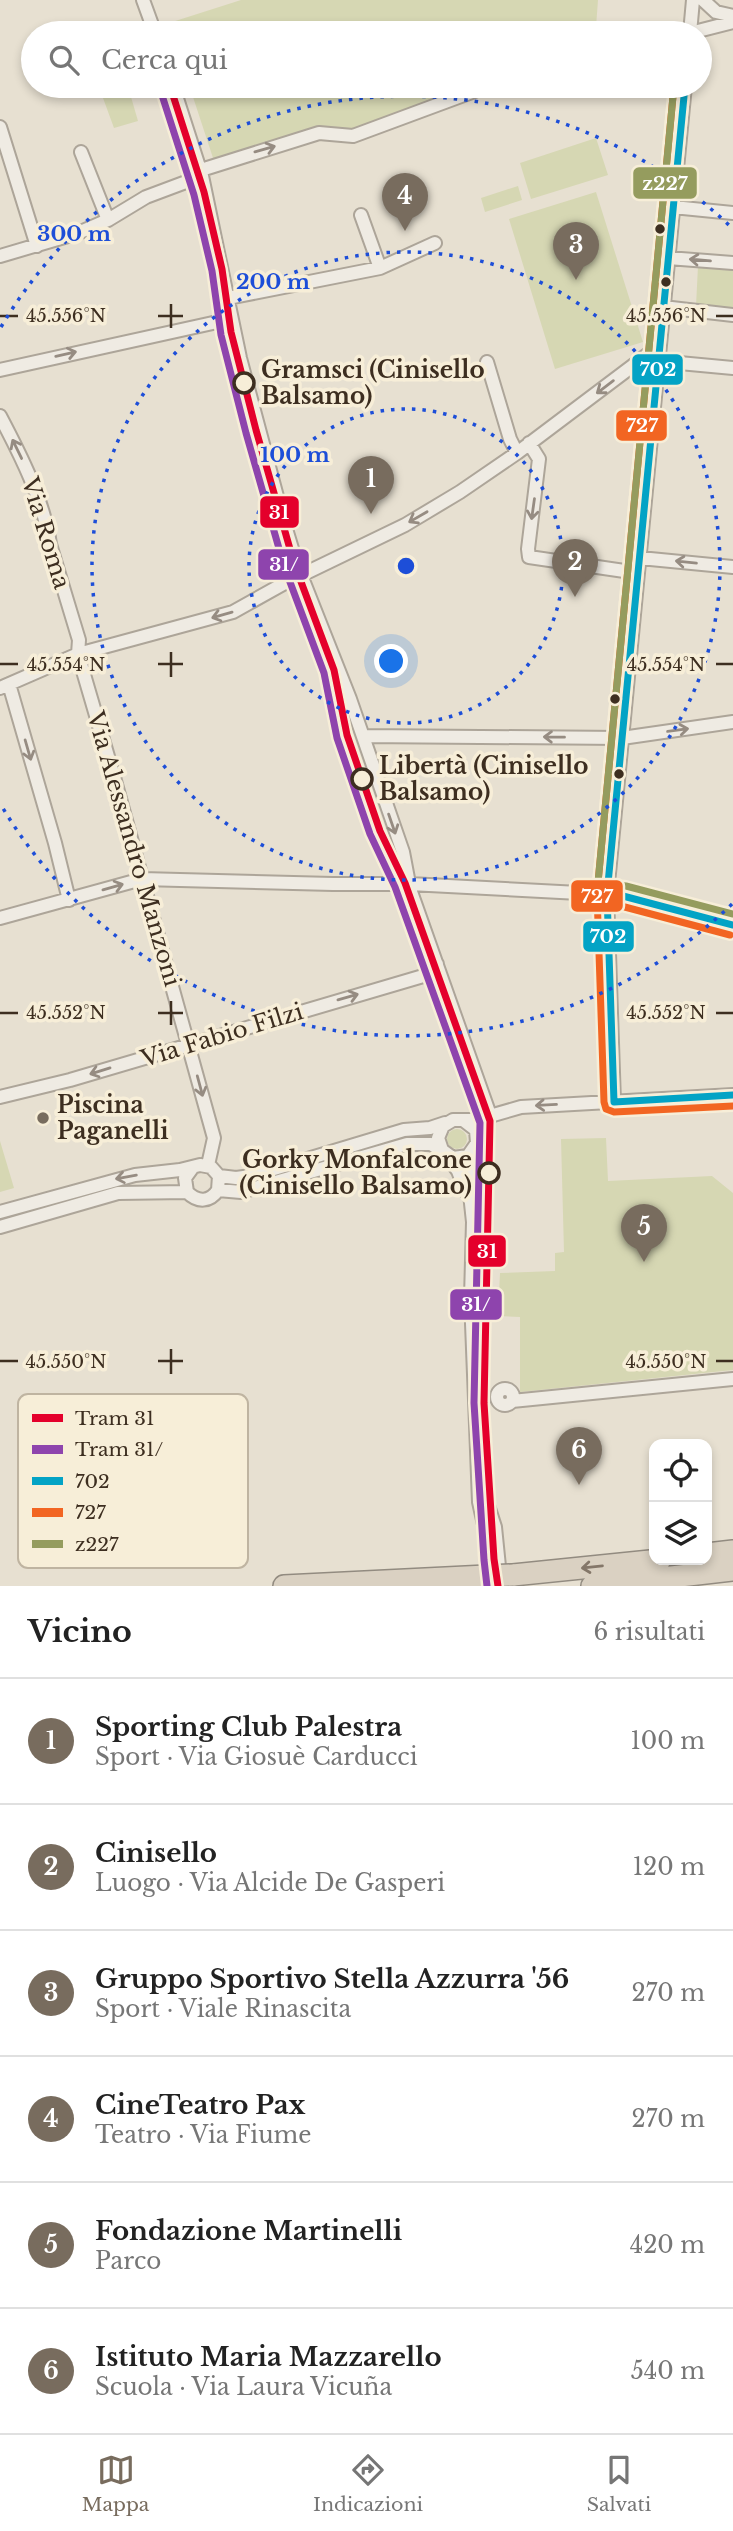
<!DOCTYPE html>
<html lang="it">
<head>
<meta charset="utf-8">
<style>
  :root { --surface:#fff; --page:#f6f6f6; --text:#222; --muted:#767676; --line:#e0e0e0; --accent:#786c5e }
  body { margin:0; font-family:"Libre Baskerville",serif; background:var(--page); color:var(--text) }
  .controls { position:absolute; right:21px; bottom:21px; display:grid; overflow:hidden; border-radius:14px; box-shadow:0 4px 10px #0003 }
  .controls button { width:63px; height:63px; display:grid; place-items:center; padding:0; border:0; border-bottom:2px solid var(--line); background:var(--surface); color:var(--text); font:35px sans-serif }
  .you { position:absolute; left:392px; top:662px; width:24px; height:24px; margin:-18px; border:5px solid #fff; border-radius:50%; background:#1a73e8; box-shadow:0 0 0 10px #1a73e833 }
  .badge { display:grid; place-items:center; width:46px; height:46px; border-radius:50%; background:var(--accent); color:#fff; font-size:23px; font-weight:700 }
  .pin { position:absolute; translate:-50% -58px; filter:drop-shadow(0 2px 4px #0008) }
  .pin::after { content:''; position:absolute; top:37px; width:24px; height:21px; background:inherit; clip-path:polygon(0 0,100% 0,50% 100%) }
  .list { margin:0; padding:0; list-style:none }
  h2 { display:flex; justify-content:space-between; align-items:center; height:91px; margin:0; padding:0 28px; font-size:30px }
  h2 small { font-size:23px; font-weight:400; color:var(--muted) }
  .list li { display:grid; grid-template-columns:46px 1fr auto; gap:21px; align-items:center; box-sizing:border-box; height:126px; padding:0 28px; border-top:2px solid var(--line) }
  .list b { display:block; font-size:26px; white-space:nowrap }
  .list p { margin:0; font-size:23px; white-space:nowrap; color:var(--muted) }
  .list em { font-size:23px; font-style:normal; color:var(--muted) }
  .icon { flex:none; width:38px; height:38px; fill:none; stroke:currentColor; stroke-width:2; stroke-linecap:round; stroke-linejoin:round }
  .map { position:relative; flex:none; width:733px; height:1586px; overflow:hidden }
  .search { position:absolute; background:var(--surface); box-shadow:0 4px 10px #0003; left:21px; right:21px; top:21px; height:77px; display:flex; align-items:center; gap:18px; box-sizing:border-box; padding:0 24px; border-radius:38px; color:var(--muted); font-size:26px }
  .sheet { height:847px; background:var(--surface) }
  nav { display:flex; justify-content:space-around; align-items:center; box-sizing:border-box; height:98px; border-top:2px solid var(--line); background:var(--surface); font-size:19px; color:var(--muted) }
  nav a { display:grid; justify-items:center; gap:4px }
  nav .on { color:var(--accent) }
  .map>svg:first-child { display:block }
  .green { fill:#d6d7b3 }
  .lines { fill:none; stroke-linecap:round; stroke-linejoin:round }
  .street-casing { stroke:#ada599; stroke-width:16 }
  .highway-casing { stroke:#928b80; stroke-width:24 }
  .street { stroke:#efebe3; stroke-width:12 }
  .highway { stroke:#dad1c2; stroke-width:21 }
  .highway-bridge-casing { stroke:#928b80; stroke-width:24; stroke-linecap:butt }
  .highway-bridge { stroke:#dad1c2; stroke-width:21 }
  .bus-1-casing { stroke:#f7eed8; stroke-width:12 }
  .bus-2-casing { stroke:#f7eed8; stroke-width:12 }
  .bus-3-casing { stroke:#f7eed8; stroke-width:12 }
  .bus-1 { stroke:#03a3c5; stroke-width:7 }
  .bus-2 { stroke:#f26522; stroke-width:7 }
  .bus-3 { stroke:#959c5e; stroke-width:7 }
  .tram-1-casing { stroke:#f7eed8; stroke-width:12 }
  .tram-2-casing { stroke:#f7eed8; stroke-width:12 }
  .tram-1 { stroke:#e4002b; stroke-width:7 }
  .tram-2 { stroke:#8e44ad; stroke-width:7 }
  .oneway { stroke:#968c82 }
  .oneway2 { stroke:#847769 }
  .ticks { fill:none; stroke:#3d2e20; stroke-width:2.5 }
  .ring { fill:none; stroke:#1d4ed8; stroke-width:3.5; stroke-dasharray:3.5 7 }
  .bus-dot { fill:#3d2e20; stroke:#f7eed8; stroke-width:2.5 }
  .stop-dot { fill:#f7eed8; stroke:#3d2e20; stroke-width:3.5 }
  .poi-dot { fill:#786c5e; stroke:#f7eed8; stroke-width:2.5 }
  .labels { text-anchor:middle; dominant-baseline:central; stroke-width:7; stroke-linejoin:round; paint-order:stroke }
  .stop-label { font-size:23px; font-weight:bold; fill:#3d2e20; stroke:#f7eed8; text-anchor:start }
  .street-label { font-size:23px; fill:#3d2e20; stroke:#f7eed8 }
  .poi-label { font-size:23px; font-weight:bold; fill:#3d2e20; stroke:#f7eed8; text-anchor:start }
  .key { fill:#f7eed8; stroke:#bfb4a1; stroke-width:2 }
  .key-label { font-size:19px; fill:#3d2e20 }
  .ticks-label { font-size:18px; text-anchor:middle; fill:#3d2e20; stroke:#f7eed8; stroke-width:7; stroke-linejoin:round; paint-order:stroke }
  .centre { fill:#1d4ed8; stroke:#f7eed8; stroke-width:3.5 }
  .ring-label { font-size:21px; text-anchor:middle; font-weight:bold; fill:#1d4ed8; stroke:#f7eed8; stroke-width:7; stroke-linejoin:round; paint-order:stroke }
  .line-badge { stroke:#f7eed8; stroke-width:2.5 }
  .badge-label { font-size:19px; text-anchor:middle; font-weight:bold; fill:#fff }
</style>
</head>
<body>
<div class="map">
<svg width="733" height="1586" viewBox="0 0 733 1586">
  <rect width="100%" height="100%" fill="#e7e0d1"/>
  <path class="green" d="M241 0H598L596 27 593 33H172L169 23Z
    M197 86H471L352 131 214 161 193 97 197 95Z
    M129 90 138 121 114 128 103 98Z
    M596 138 608 175 531 199 520 163Z
    M518 186 522 200 485 212 481 198Z
    M596 192 643 342 555 369 509 219Z
    M698 266 733 269V309L696 306Z
    M447 1139a10 10 0 1 1 20 0a10 10 0 1 1-20 0Z
    M606 1138 608 1181 712 1176 733 1193V1370L520 1392V1317L498 1316 500 1273 555 1271V1253L564 1252 561 1139Z
    M0 1141 14 1188 0 1192Z"/>
  <g class="lines">
    <defs>
      <path id="street" d="M143 0 155 33
        M703 0 716 12 733 16
        M690 33 733 22
        M690 33 693 0
        M173 86 202 176 240 358 283 519 297 565 350 699 403 852 410 889 490 1115
        M64 89 77 86
        M0 127 37 246
        M81 152 108 220
        M201 170 319 133 353 136 488 86
        M673 207 733 213
        M361 215 380 268
        M0 256 78 233 108 220 146 197 202 176
        M668 258 733 263
        M228 298 380 268 435 243
        M663 307 733 315
        M658 361 733 368
        M487 362 510 439 517 453
        M0 370 231 319
        M0 416C20 454 44 501 50 544L79 640 78 654 114 777 214 1138 208 1165
        M529 443 539 459 528 549 529 557 638 573
        M640 558 733 567
        M9 684 55 843 69 900
        M0 688 78 654 233 612 283 584 405 525 460 492 517 453 659 346
        M363 736 622 738 733 722
        M0 918 142 879 333 884H410L617 895 733 925
        M0 1097 70 1080 430 974 436 970 437 964
        M614 1102 607 894 685 86
        M463 1120 476 1130 477 1143 468 1156 453 1158 442 1150 438 1138 443 1126 453 1120H476L521 1107 733 1095
        M471 1154 467 1166 473 1222 471 1298 479 1502 485 1529 496 1552
        M447 1156 458 1171 466 1192
        M219 1176 236 1178 251 1176 404 1130 430 1128 445 1123
        M218 1190 241 1192 407 1144H431L443 1152
        M0 1212 135 1175 180 1170 200 1165 211 1167 219 1176 218 1190C210 1202 198 1203 187 1192L185 1178 193 1167
        M0 1227 118 1193 187 1192
        M497 1397a8 8 0 1 1 16 0a8 8 0 1 1-16 0Z
        M512 1401 733 1379
        M483 1490 495 1527 501 1586"/>
      <path id="highway" d="M707 1554 733 1551
        M513 1575 660 1560
        M284 1586 486 1576
        M592 1586 733 1570"/>
    </defs>
    <use href="#street" class="street-casing"/>
    <use href="#highway" class="highway-casing"/>
    <use href="#street" class="street"/>
    <use href="#highway" class="highway"/>
    <defs>
      <path id="highway-bridge" d="M486 1576 513 1575"/>
    </defs>
    <use href="#highway-bridge" class="highway-bridge-casing"/>
    <use href="#highway-bridge" class="highway-bridge"/>
    <defs>
      <path id="bus-1" d="M685 86 607 894 614 1102 733 1095
        M607 894 623 896 733 925"/>
      <path id="bus-2" d="M674 86 597 893 604 1102 606 1109 614 1112 733 1106
        M606 904 621 906 730 935"/>
      <path id="bus-3" d="M608 884 626 886 733 914
        M597 893 674 86"/>
    </defs>
    <use href="#bus-1" class="bus-1-casing"/>
    <use href="#bus-2" class="bus-2-casing"/>
    <use href="#bus-3" class="bus-3-casing"/>
    <use href="#bus-1" class="bus-1"/>
    <use href="#bus-2" class="bus-2"/>
    <use href="#bus-3" class="bus-3"/>
    <defs>
      <path id="tram-1" d="M170 86 204 192 222 269 231 332 256 430 294 563 334 670 347 735 380 831 405 883 490 1121 484 1403 494 1559 498 1586"/>
      <path id="tram-2" d="M160 89 194 195 212 271 221 335 246 433 284 566 324 673 337 738 370 834 395 887 480 1123 474 1403 484 1560 487 1586"/>
    </defs>
    <use href="#tram-1" class="tram-1-casing"/>
    <use href="#tram-2" class="tram-2-casing"/>
    <use href="#tram-1" class="tram-1"/>
    <use href="#tram-2" class="tram-2"/>
  </g>
  <defs><path id="oneway-shaft" d="M-6 0H5M1.5-3L5.5 0L1.5 3" fill="none" stroke-width="1.6" stroke-linecap="round" stroke-linejoin="round" transform="scale(1.75)"/></defs>
  <g class="oneway">
    <use href="#oneway-shaft" transform="translate(265 149) rotate(-16)"/>
    <use href="#oneway-shaft" transform="translate(700 260) rotate(-175)"/>
    <use href="#oneway-shaft" transform="translate(66 354) rotate(-13)"/>
    <use href="#oneway-shaft" transform="translate(605 387) rotate(143)"/>
    <use href="#oneway-shaft" transform="translate(17 449) rotate(-116)"/>
    <use href="#oneway-shaft" transform="translate(533 509) rotate(98)"/>
    <use href="#oneway-shaft" transform="translate(418 517) rotate(150)"/>
    <use href="#oneway-shaft" transform="translate(686 562) rotate(-174)"/>
    <use href="#oneway-shaft" transform="translate(222 615) rotate(164)"/>
    <use href="#oneway-shaft" transform="translate(678 730) rotate(-8)"/>
    <use href="#oneway-shaft" transform="translate(554 737) rotate(-179)"/>
    <use href="#oneway-shaft" transform="translate(28 750) rotate(74)"/>
    <use href="#oneway-shaft" transform="translate(392 824) rotate(71)"/>
    <use href="#oneway-shaft" transform="translate(113 887) rotate(-16)"/>
    <use href="#oneway-shaft" transform="translate(348 997) rotate(-16)"/>
    <use href="#oneway-shaft" transform="translate(100 1071) rotate(163)"/>
    <use href="#oneway-shaft" transform="translate(200 1086) rotate(75)"/>
    <use href="#oneway-shaft" transform="translate(546 1105) rotate(177)"/>
    <use href="#oneway-shaft" transform="translate(126 1177) rotate(170)"/>
  </g>
  <use class="oneway2" href="#oneway-shaft" transform="translate(592 1567) rotate(174)"/>
  <path class="ticks" d="M171 304V328M0 316H18M158 316H183M716 316H733M171 652V677M0 664H18M158 664H183M716 664H733M171 1001V1025M0 1013H18M158 1013H183M716 1013H733M171 1349V1374M0 1361H18M158 1361H183M716 1361H733"/>
  <g class="ring">
    <circle cx="406" cy="566" r="157"/>
    <circle cx="406" cy="566" r="314"/>
    <path d="M732 904A470 470 0 0 1 1 805M1 327A470 470 0 0 1 732 228"/>
  </g>
  <g class="bus-dot">
    <circle cx="660" cy="229" r="6"/>
    <circle cx="666" cy="282" r="6"/>
    <circle cx="615" cy="699" r="6"/>
    <circle cx="619" cy="774" r="6"/>
  </g>
  <g class="stop-dot">
    <circle cx="244" cy="383" r="10"/>
    <circle cx="362" cy="779" r="10"/>
    <circle cx="489" cy="1173" r="10"/>
  </g>
  <circle class="poi-dot" cx="43" cy="1118" r="7"/>
  <g class="labels">
    <g class="stop-label">
      <text x="261" y="370">Gramsci (Cinisello<tspan x="261" dy="26">Balsamo)</tspan></text>
      <text x="379" y="766">Libertà (Cinisello<tspan x="379" dy="26">Balsamo)</tspan></text>
      <text x="472" y="1160" text-anchor="end">Gorky Monfalcone<tspan x="472" dy="26">(Cinisello Balsamo)</tspan></text>
    </g>
    <g class="street-label">
      <text transform="translate(46 533) rotate(73)">Via Roma</text>
      <text transform="translate(134 849) rotate(74)">Via Alessandro Manzoni</text>
      <text transform="translate(222 1035) rotate(-17)">Via Fabio Filzi</text>
    </g>
    <g class="poi-label">
      <text x="57" y="1105">Piscina<tspan x="57" dy="26">Paganelli</tspan></text>
    </g>
  </g>
  <rect x="18" y="1394" width="230" height="174" rx="10" class="key"/>
  <rect x="32" y="1414" width="31" height="8" fill="#e4002b"/>
  <rect x="32" y="1445" width="31" height="9" fill="#8e44ad"/>
  <rect x="32" y="1477" width="31" height="8" fill="#03a3c5"/>
  <rect x="32" y="1508" width="31" height="9" fill="#f26522"/>
  <rect x="32" y="1540" width="31" height="8" fill="#959c5e"/>
  <g class="key-label">
    <text x="75" y="1425">Tram 31</text>
    <text x="75" y="1456">Tram 31/</text>
    <text x="75" y="1488">702</text>
    <text x="75" y="1519">727</text>
    <text x="75" y="1551">z227</text>
  </g>
  <g class="ticks-label">
    <text x="66" y="322">45.556°N</text>
    <text x="666" y="322">45.556°N</text>
    <text x="66" y="671">45.554°N</text>
    <text x="666" y="671">45.554°N</text>
    <text x="66" y="1019">45.552°N</text>
    <text x="666" y="1019">45.552°N</text>
    <text x="66" y="1368">45.550°N</text>
    <text x="666" y="1368">45.550°N</text>
  </g>
  <circle cx="406" cy="566" r="10" class="centre"/>
  <g class="ring-label">
    <text x="74" y="241">300 m</text>
    <text x="273" y="289">200 m</text>
    <text x="295" y="462">100 m</text>
  </g>
  <g class="line-badge">
    <rect x="632" y="166" width="66" height="34" rx="7" fill="#959c5e"/>
    <rect x="631" y="353" width="53" height="33" rx="7" fill="#03a3c5"/>
    <rect x="615" y="409" width="53" height="33" rx="7" fill="#f26522"/>
    <rect x="259" y="495" width="41" height="34" rx="7" fill="#e4002b"/>
    <rect x="257" y="548" width="53" height="33" rx="7" fill="#8e44ad"/>
    <rect x="570" y="879" width="54" height="34" rx="7" fill="#f26522"/>
    <rect x="582" y="920" width="53" height="33" rx="7" fill="#03a3c5"/>
    <rect x="467" y="1234" width="40" height="34" rx="7" fill="#e4002b"/>
    <rect x="449" y="1288" width="54" height="33" rx="7" fill="#8e44ad"/>
  </g>
  <g class="badge-label">
    <text x="665" y="190">z227</text>
    <text x="658" y="376">702</text>
    <text x="642" y="432">727</text>
    <text x="279" y="519">31</text>
    <text x="284" y="571">31/</text>
    <text x="597" y="903">727</text>
    <text x="608" y="943">702</text>
    <text x="487" y="1258">31</text>
    <text x="476" y="1311">31/</text>
  </g>
</svg>
<div class="controls">
<button><svg class="icon" aria-label="locate" viewBox="0 0 24 24"><circle cx="12" cy="12" r="6"/><path d="M12 2v4M12 18v4M2 12h4M18 12h4"/></svg></button>
<button><svg class="icon" aria-label="layers" viewBox="0 0 24 24"><path d="M12 4l9 5-9 5-9-5zM3 14l9 5 9-5"/></svg></button>
</div>
<div class="you"></div>
<div class="pin badge" style="left:371px;top:514px">1</div>
<div class="pin badge" style="left:575px;top:597px">2</div>
<div class="pin badge" style="left:576px;top:280px">3</div>
<div class="pin badge" style="left:405px;top:231px">4</div>
<div class="pin badge" style="left:644px;top:1262px">5</div>
<div class="pin badge" style="left:579px;top:1485px">6</div>
<div class="search"><svg class="icon" aria-label="search" viewBox="0 0 24 24"><circle cx="10" cy="10" r="6"/><path d="M15 15l6 6"/></svg>Cerca qui</div>
</div>
<section class="sheet">
<h2>Vicino<small>6 risultati</small></h2>
<ul class="list">
<li><span class="badge">1</span><div><b>Sporting Club Palestra</b><p>Sport · Via Giosuè Carducci</p></div><em>100 m</em></li>
<li><span class="badge">2</span><div><b>Cinisello</b><p>Luogo · Via Alcide De Gasperi</p></div><em>120 m</em></li>
<li><span class="badge">3</span><div><b>Gruppo Sportivo Stella Azzurra '56</b><p>Sport · Viale Rinascita</p></div><em>270 m</em></li>
<li><span class="badge">4</span><div><b>CineTeatro Pax</b><p>Teatro · Via Fiume</p></div><em>270 m</em></li>
<li><span class="badge">5</span><div><b>Fondazione Martinelli</b><p>Parco</p></div><em>420 m</em></li>
<li><span class="badge">6</span><div><b>Istituto Maria Mazzarello</b><p>Scuola · Via Laura Vicuña</p></div><em>540 m</em></li>
</ul>
</section>
<nav>
<a class="on"><svg class="icon" aria-label="map" viewBox="0 0 24 24"><path d="M3 6l6-2 6 2 6-2v14l-6 2-6-2-6 2zM9 4v14M15 6v14"/></svg>Mappa</a>
<a><svg class="icon" aria-label="directions" viewBox="0 0 24 24"><path d="M12 3l9 9-9 9-9-9zM9 14v-3h6M13 9l2 2-2 2"/></svg>Indicazioni</a>
<a><svg class="icon" aria-label="saved" viewBox="0 0 24 24"><path d="M7 4h10v16l-5-4-5 4z"/></svg>Salvati</a>
</nav>
</body>
</html>
